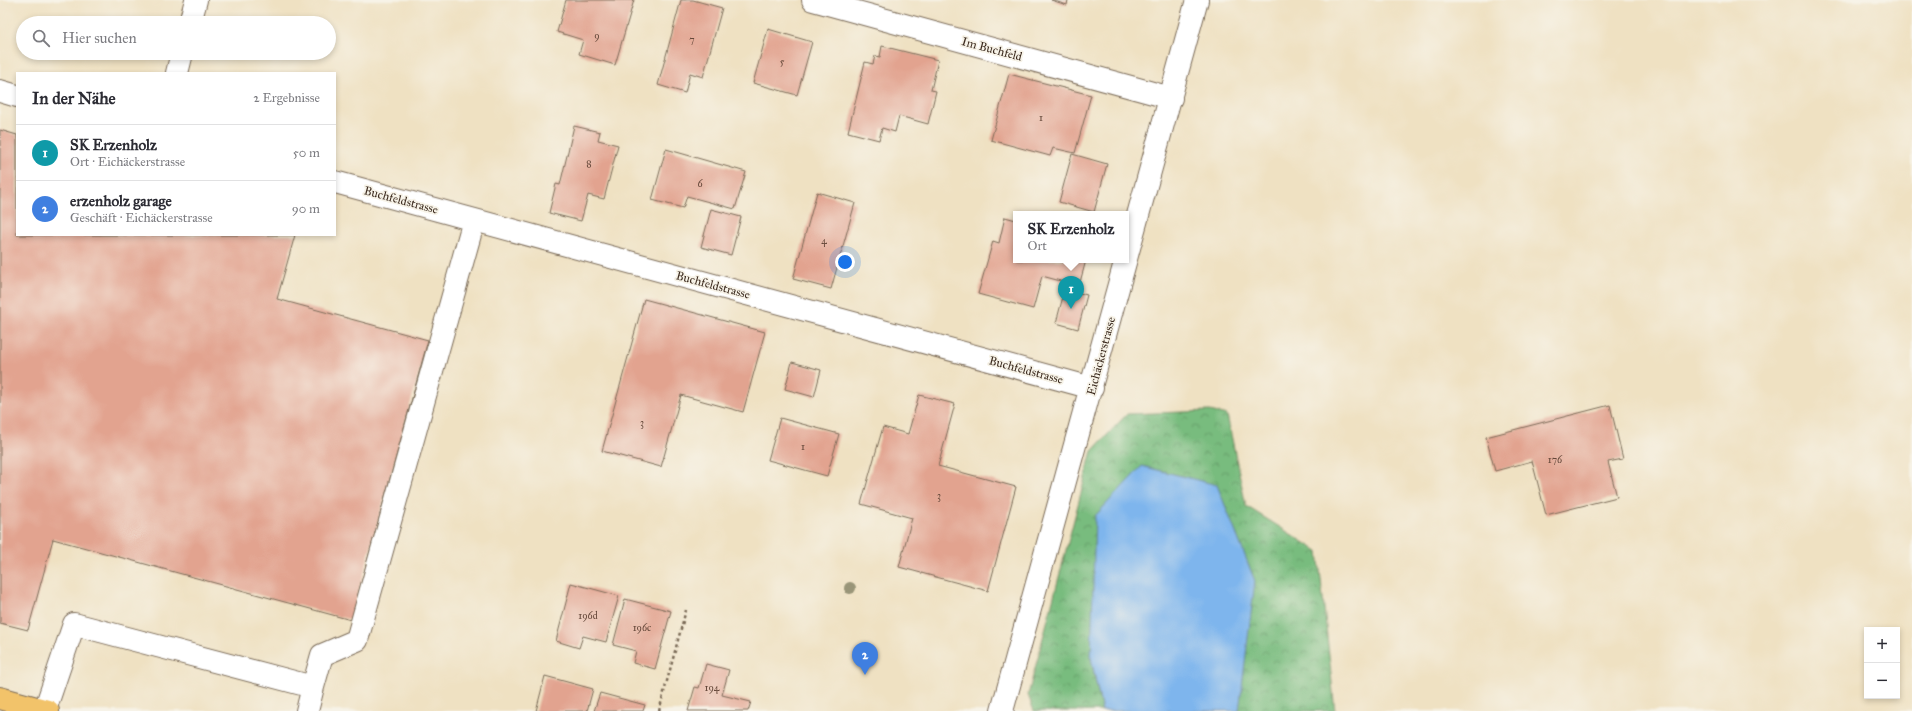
<!DOCTYPE html>
<html lang="de">
<head>
<meta charset="utf-8">
<style>
  :root { --surface:#fff; --page:#f7f7f7; --text:#2b2b33; --muted:#7c7c81; --line:#e1e1e2; --accent:#0f766e }
  body { margin:0; font-family:"IM FELL Great Primer",serif; background:var(--page); color:var(--text) }
  .controls { position:absolute; right:12px; bottom:12px; display:grid; overflow:hidden; border-radius:0px; box-shadow:0 2px 6px #0003 }
  .controls button { width:36px; height:36px; display:grid; place-items:center; padding:0; border:0; border-bottom:1px solid var(--line); background:var(--surface); color:var(--text); font:20px sans-serif }
  .you { position:absolute; left:845px; top:262px; width:14px; height:14px; margin:-10px; border:3px solid #fff; border-radius:50%; background:#1a73e8; box-shadow:0 0 0 6px #1a73e833 }
  .badge { display:grid; place-items:center; width:26px; height:26px; border-radius:50%; background:var(--accent); color:#fff; font-size:13px; font-weight:700 }
  .pin { position:absolute; translate:-50% -33px; filter:drop-shadow(0 1px 2px #0008) }
  .pin::after { content:''; position:absolute; top:21px; width:14px; height:12px; background:inherit; clip-path:polygon(0 0,100% 0,50% 100%) }
  .popup { position:absolute; left:1013px; top:211px; width:116px; height:52px; box-sizing:border-box; display:grid; place-content:center; border-radius:0px; background:var(--surface); filter:drop-shadow(0 1px 3px #0005); font-size:13px; white-space:nowrap; color:var(--muted) }
  .popup b { font-size:15px; color:var(--text) }
  .popup::after { content:''; position:absolute; left:50%; top:100%; margin-left:-8px; border:8px solid transparent; border-top-color:var(--surface) }
  .list { margin:0; padding:0; list-style:none }
  h2 { display:flex; justify-content:space-between; align-items:center; height:52px; margin:0; padding:0 16px; font-size:17px }
  h2 small { font-size:13px; font-weight:400; color:var(--muted) }
  .list li { display:grid; grid-template-columns:26px 1fr auto; gap:12px; align-items:center; box-sizing:border-box; height:56px; padding:0 16px; border-top:1px solid var(--line) }
  .list b { display:block; font-size:15px; white-space:nowrap }
  .list p { margin:0; font-size:13px; white-space:nowrap; color:var(--muted) }
  .list em { font-size:13px; font-style:normal; color:var(--muted) }
  .icon { flex:none; width:22px; height:22px; fill:none; stroke:currentColor; stroke-width:2; stroke-linecap:round; stroke-linejoin:round }
  .map { position:relative; flex:none; width:1912px; height:711px; overflow:hidden }
  .search { position:absolute; background:var(--surface); box-shadow:0 2px 6px #0003; left:16px; top:16px; width:320px; height:44px; display:flex; align-items:center; gap:10px; box-sizing:border-box; padding:0 14px; border-radius:22px; color:var(--muted); font-size:15px }
  .panel { position:absolute; background:var(--surface); box-shadow:0 2px 6px #0003; left:16px; top:72px; width:320px; height:164px; border-radius:0px }
  .map>svg:first-child { display:block }
  .forest { fill:url(#forest-crowns); stroke:#5a734e }
  .water { fill:#7eb5ed; stroke:#5c7086 }
  .building { fill:#e2a38f }
  .lines { fill:none; stroke-linecap:round; stroke-linejoin:round }
  .minor-casing { stroke:#7a6a57; stroke-width:24 }
  .major-casing { stroke:#7a6a57; stroke-width:24 }
  .path { stroke:#7a6a57; stroke-width:2.5; stroke-dasharray:3 3; stroke-linecap:butt }
  .minor { stroke:#fff; stroke-width:22 }
  .major { stroke:#f2c36a; stroke-width:22 }
  .tree { fill:#999578 }
  .labels { text-anchor:middle; dominant-baseline:central; stroke-width:3.5; stroke-linejoin:round; paint-order:stroke }
  .number-label { font-size:10px; fill:#65483a }
  .street-label { font-size:12px; fill:#3b2a1e; stroke:#f7f3e8 }
</style>
</head>
<body>
<div class="map">
<svg width="1912" height="711" viewBox="0 0 1912 711">
  <defs>
    <pattern id="forest-crowns" width="20" height="18" patternUnits="userSpaceOnUse"><rect width="20" height="18" fill="#78bc7e"/><path d="M2 6a3 3 0 1 1 6 0M12 15a3 3 0 1 1 6 0" fill="none" stroke="#649967"/></pattern>
  </defs>
  <rect width="100%" height="100%" fill="#f7f3e8"/>
  <filter id="ink" filterUnits="userSpaceOnUse"><feTurbulence type="fractalNoise" baseFrequency=".025" numOctaves="2"/><feDisplacementMap in="SourceGraphic" scale="8" xChannelSelector="R" yChannelSelector="G"/><feConvolveMatrix kernelMatrix="1 2 1 2 8 2 1 2 1" color-interpolation-filters="sRGB"/></filter>
  <filter id="wash" filterUnits="userSpaceOnUse"><feTurbulence type="fractalNoise" baseFrequency=".012" numOctaves="4" result="noise"/><feDisplacementMap in="SourceGraphic" scale="16" xChannelSelector="R" yChannelSelector="G"/><feGaussianBlur stdDeviation="0.9" result="paint"/><feColorMatrix in="noise" values="0 0 0 0 0 0 0 0 0 0 0 0 0 0 0 0 0 1.4 0 .05"/><feComposite in="paint" operator="in"/></filter>
  <g filter="url(#wash)">
    <rect width="100%" height="100%" fill="#efe1c2"/>
    <path class="forest" d="M1210 411 1227 415 1246 506 1318 551 1335 711H1239V700L1091 658 1102 711H1034L1028 695 1092 451 1127 414Z"/>
    <path class="water" d="M1142 466 1217 485 1255 581 1239 711H1102L1091 658 1095 516Z"/>
    <g id="blocks">
      <path class="building" d="M566 0H634L615 65 579 54 583 40 557 32Z
        M681 0H693L722 8 703 77 690 73 685 93 658 85Z
        M1051 0H1068L1067 5Z
        M768 29 812 42 797 95 753 83Z
        M882 46 938 60 931 90 936 91 928 124 899 116 895 132 882 128 879 140 848 132 865 62 873 64 875 56 880 57Z
        M1009 74 1091 95 1075 153 1053 148 1050 156 991 140Z
        M574 126 600 132 598 140 618 145 604 199 588 195 581 221 549 213 556 184 560 185Z
        M0 130 17 135V235H295L277 299 428 340 351 620 53 539 28 630 0 623Z
        M666 149 746 172 735 209 687 196 683 208 652 200Z
        M1072 154 1107 164 1094 212 1059 202Z
        M817 192 855 203 831 289 793 279Z
        M711 209 741 217 731 255 701 247Z
        M1005 217 1016 220V260H1086L1079 286 1042 276 1033 309 978 294 993 241 999 243Z
        M1065 289 1087 295 1078 329 1056 323Z
        M644 299 765 332 743 412 681 395 661 467 602 451Z
        M792 362 821 370 814 397 785 389Z
        M919 395 955 404 938 466 1016 487 988 591 899 567 912 518 861 504 883 427 908 434Z
        M1610 405 1623 459 1608 462 1617 497 1546 515 1532 461 1495 471 1486 437Z
        M780 418 839 434 827 476 768 460Z
        M571 583 619 596 606 642 583 636 579 648 556 641Z
        M625 599 671 611 655 669 633 663 636 651 613 645Z
        M706 664 729 670 722 695 751 702 748 711H688L695 687 699 688Z
        M545 676 593 689 587 711H536Z
        M600 693 645 705 643 711H594Z"/>
    </g>
  </g>
  <g filter="url(#ink)">
    <use href="#blocks" fill-opacity="0" stroke="#7a6a57" stroke-width="1"/>
    <g class="lines">
      <defs>
        <path id="minor" d="M813 0 1171 98
          M190 23 196 0
          M177 73 182 53
          M0 91 17 96
          M335 182 1092 388
          M313 687 322 655 357 640 474 220
          M45 710 74 624 313 687 307 711
          M1002 711 1197 0"/>
        <path id="major" d="M0 698 48 711"/>
      </defs>
      <use href="#minor" class="minor-casing"/>
      <use href="#major" class="major-casing"/>
      <path class="path" d="M659 711 686 610"/>
      <use href="#minor" class="minor"/>
      <use href="#major" class="major"/>
    </g>
    <circle class="tree" cx="850" cy="588" r="6"/>
  </g>
  <g class="labels">
    <g class="number-label">
      <text x="597" y="36">9</text>
      <text x="692" y="40">7</text>
      <text x="782" y="62">5</text>
      <text x="1041" y="118">1</text>
      <text x="589" y="164">8</text>
      <text x="700" y="184">6</text>
      <text x="824" y="241">4</text>
      <text x="642" y="423">3</text>
      <text x="803" y="447">1</text>
      <text x="1555" y="460">176</text>
      <text x="939" y="496">3</text>
      <text x="588" y="616">196d</text>
      <text x="642" y="628">196c</text>
      <text x="712" y="688">194</text>
    </g>
    <g class="street-label">
      <text transform="translate(992 49) rotate(15)">Im Buchfeld</text>
      <text transform="translate(401 200) rotate(15)">Buchfeldstrasse</text>
      <text transform="translate(713 285) rotate(15)">Buchfeldstrasse</text>
      <text transform="translate(1101 356) rotate(-75)">Eichäckerstrasse</text>
      <text transform="translate(1026 370) rotate(15)">Buchfeldstrasse</text>
    </g>
  </g>
</svg>
<div class="controls">
<button>+</button>
<button>−</button>
</div>
<div class="you"></div>
<div class="pin badge" style="left:1071px;top:309px;background:#0f9aa8">1</div>
<div class="popup"><b>SK Erzenholz</b>Ort</div>
<div class="pin badge" style="left:865px;top:675px;background:#3f7fe0">2</div>
<div class="search"><svg class="icon" aria-label="search" viewBox="0 0 24 24"><circle cx="10" cy="10" r="6"/><path d="M15 15l6 6"/></svg>Hier suchen</div>
<section class="panel">
<h2>In der Nähe<small>2 Ergebnisse</small></h2>
<ul class="list">
<li><span class="badge" style="background:#0f9aa8">1</span><div><b>SK Erzenholz</b><p>Ort · Eichäckerstrasse</p></div><em>50 m</em></li>
<li><span class="badge" style="background:#3f7fe0">2</span><div><b>erzenholz garage</b><p>Geschäft · Eichäckerstrasse</p></div><em>90 m</em></li>
</ul>
</section>
</div>
</body>
</html>
